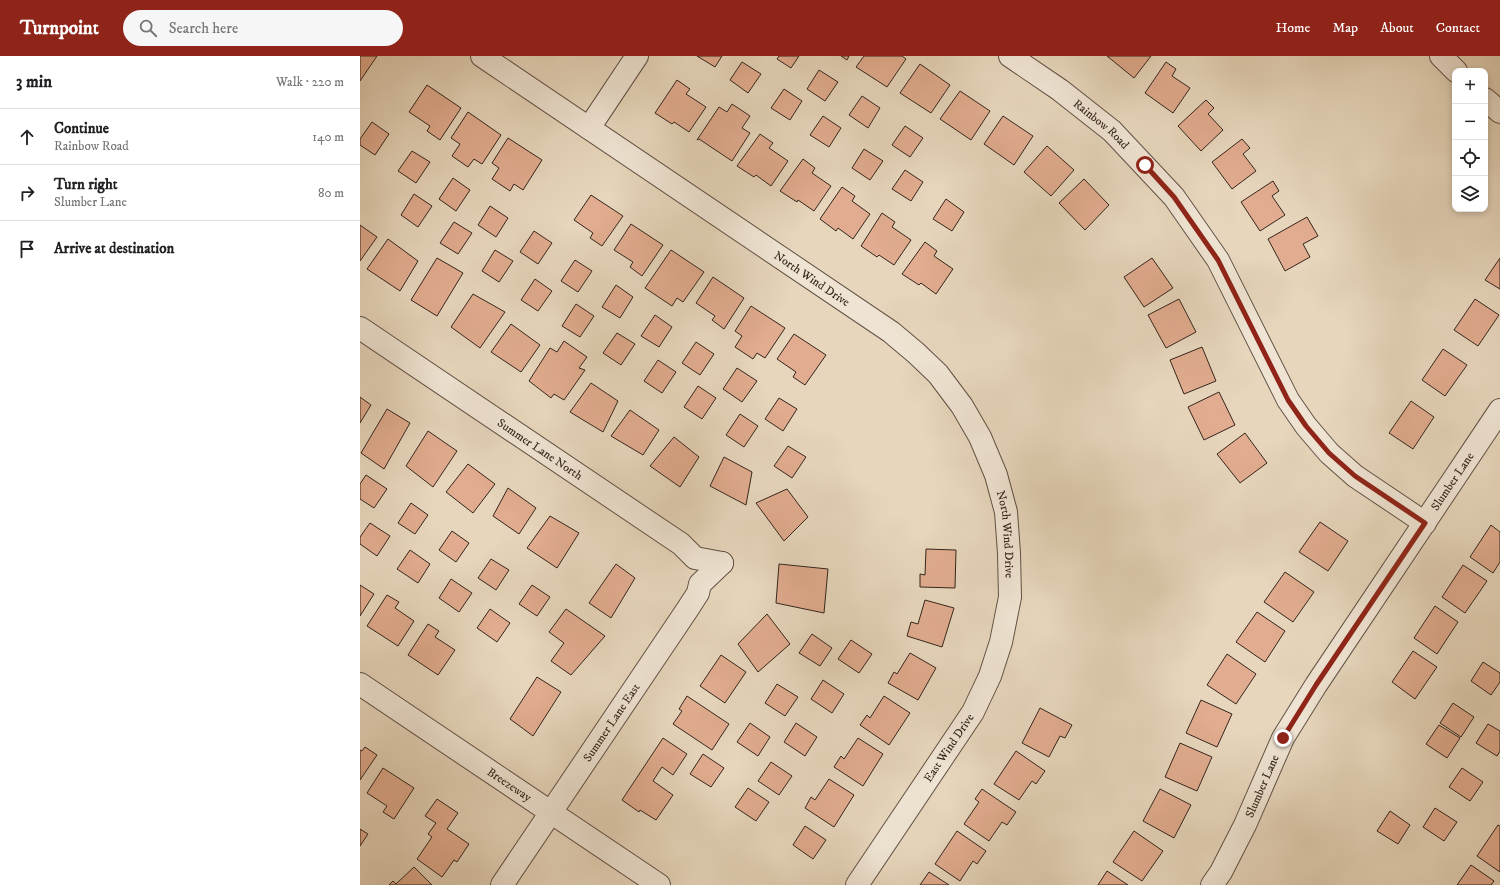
<!DOCTYPE html>
<html lang="en">
<head>
<meta charset="utf-8">
<style>
  :root { --surface:#fff; --page:#f6f6f6; --text:#202124; --muted:#757577; --line:#e0e0e0; --accent:#8f2418 }
  body { margin:0; font-family:"IM FELL DW Pica",serif; background:var(--page); color:var(--text) }
  .controls { position:absolute; right:12px; top:12px; display:grid; overflow:hidden; border-radius:8px; box-shadow:0 2px 6px #0003 }
  .controls button { width:36px; height:36px; display:grid; place-items:center; padding:0; border:0; border-bottom:1px solid var(--line); background:var(--surface); color:var(--text); font:20px sans-serif }
  .stop { position:absolute; width:12px; height:12px; margin:-9px; border:3px solid #8f2418; border-radius:50%; background:#fff }
  .stop.end { background:#8f2418; border-color:#fff; box-shadow:0 1px 4px #0008 }
  .list { margin:0; padding:0; list-style:none }
  h2 { display:flex; justify-content:space-between; align-items:center; height:52px; margin:0; padding:0 16px; font-size:17px }
  h2 small { font-size:13px; font-weight:400; color:var(--muted) }
  .list li { display:grid; grid-template-columns:26px 1fr auto; gap:12px; align-items:center; box-sizing:border-box; height:56px; padding:0 16px; border-top:1px solid var(--line) }
  .list b { display:block; font-size:15px; white-space:nowrap }
  .list p { margin:0; font-size:13px; white-space:nowrap; color:var(--muted) }
  .list em { font-size:13px; font-style:normal; color:var(--muted) }
  .icon { flex:none; width:22px; height:22px; fill:none; stroke:currentColor; stroke-width:2; stroke-linecap:round; stroke-linejoin:round }
  .map { position:relative; flex:none; width:1140px; height:829px; overflow:hidden }
  header { display:flex; align-items:center; gap:24px; box-sizing:border-box; height:56px; padding:0 20px; background:var(--accent); color:#fff }
  header strong { font-size:19px }
  nav { display:flex; gap:22px; margin-inline-start:auto; font-size:14px }
  .search { width:280px; height:36px; background:var(--page); display:flex; align-items:center; gap:10px; box-sizing:border-box; padding:0 14px; border-radius:22px; color:var(--muted); font-size:15px }
  main { display:flex }
  aside { flex:1; background:var(--surface) }
  .map>svg:first-child { display:block }
  .building { fill:#e1ac8f; stroke:#34251d }
  .lines { fill:none; stroke-linecap:round; stroke-linejoin:round }
  .minor-casing { stroke:#615145; stroke-width:24 }
  .minor { stroke:#efe4d3; stroke-width:22 }
  .route { stroke:#8f2418; stroke-width:5 }
  .labels { text-anchor:middle; dominant-baseline:central; stroke-width:3; stroke-linejoin:round; paint-order:stroke }
  .street-label { font-size:12px; fill:#34251d; stroke:#efe4d3 }
</style>
</head>
<body>
<header>
<strong>Turnpoint</strong>
<div class="search"><svg class="icon" aria-label="search" viewBox="0 0 24 24"><circle cx="10" cy="10" r="6"/><path d="M15 15l6 6"/></svg>Search here</div>
<nav><a>Home</a><a>Map</a><a>About</a><a>Contact</a></nav>
</header>
<main>
<aside>
<h2>3 min<small>Walk · 220 m</small></h2>
<ul class="list">
<li><svg class="icon" aria-label="ahead" viewBox="0 0 24 24"><path d="M12 20V5M6 11l6-6 6 6"/></svg><div><b>Continue</b><p>Rainbow Road</p></div><em>140 m</em></li>
<li><svg class="icon" aria-label="right" viewBox="0 0 24 24"><path d="M7 20v-9h11M14 6l5 5-5 5"/></svg><div><b>Turn right</b><p>Slumber Lane</p></div><em>80 m</em></li>
<li><svg class="icon" aria-label="arrive" viewBox="0 0 24 24"><path d="M6 21V4h12l-3 4 3 4H6"/></svg><div><b>Arrive at destination</b></div></li>
</ul>
</aside>
<div class="map">
<svg width="1140" height="829" viewBox="0 0 1140 829">
  <rect width="100%" height="100%" fill="#e7d6bc"/>
  <filter id="stains"><feTurbulence type="fractalNoise" baseFrequency=".005" numOctaves="4"/><feColorMatrix values="0 0 0 0 .2 0 0 0 0 .09 0 0 0 0 .02 0 0 0 .5 -.17"/></filter>
  <radialGradient id="worn" r=".72"><stop offset=".6" stop-color="#630" stop-opacity="0"/><stop offset="1" stop-color="#630" stop-opacity=".3"/></radialGradient>
  <path class="building" d="M0 0H17L0 25Z
    M337 0H362L355 11Z
    M419 0H439L431 12 417 3Z
    M481 0H489L487 4Z
    M504 0H542L546 3 527 31 496 11Z
    M747 0H791L774 22Z
    M382 6 401 18 388 37 370 24Z
    M806 6 816 13 812 20 830 32 813 57 785 37Z
    M560 8 590 29 571 57 540 37Z
    M459 14 478 26 465 45 447 33Z
    M317 24 330 33 326 38 346 51 329 76 314 66 312 68 295 57Z
    M67 29 101 52 80 84 67 75 70 70 49 56Z
    M424 33 442 45 430 64 411 52Z
    M600 35 630 55 611 84 580 63Z
    M502 40 520 52 508 72 489 59Z
    M846 44 854 52 848 58 863 74 841 95 818 70Z
    M372 48 390 60 382 72 390 77 372 105 339 83 337 84 359 51 367 56Z
    M108 56 141 79 122 108 114 103 108 111 92 100 100 88 91 82Z
    M463 60 481 72 469 91 450 79Z
    M643 60 673 80 654 109 624 88Z
    M12 66 29 78 15 99 0 89V83Z
    M545 70 563 82 550 101 532 89Z
    M400 78 413 87 409 92 428 105 411 130 396 119 394 121 377 110Z
    M148 82 182 104 163 134 154 128 150 135 132 123 139 112 132 107Z
    M882 83 890 92 883 98 896 115 872 133 852 106Z
    M687 90 714 114 691 140 664 116Z
    M504 93 523 105 510 124 492 112Z
    M52 95 70 106 56 127 38 115Z
    M443 103 455 112 452 117 471 130 454 155 438 144 437 146 420 135Z
    M545 114 563 126 551 145 532 133Z
    M93 122 110 134 96 155 79 143Z
    M724 123 749 149 725 174 699 147Z
    M913 125 919 135 912 140 925 159 900 175 881 146Z
    M482 131 495 140 492 145 510 158 493 183 478 172 476 175 460 163Z
    M54 138 72 150 58 171 41 159Z
    M231 139 263 160 242 190 230 182 233 177 214 164Z
    M586 143 604 156 592 175 573 163Z
    M130 150 148 162 136 181 118 169Z
    M522 157 535 166 532 171 551 184 534 209 519 199 517 201 501 190Z
    M947 161 958 180 943 188 950 201 925 215 908 183Z
    M94 166 112 177 98 198 80 187Z
    M271 168 303 189 282 220 270 211 273 206 254 194Z
    M0 169 17 181 0 205Z
    M174 175 192 187 178 208 160 196Z
    M28 183 58 205 40 235 7 213Z
    M565 186 577 195 574 200 593 213 576 238 561 227 559 229 542 218Z
    M135 194 153 205 139 226 122 215Z
    M311 194 344 216 323 246 317 242 312 250 285 232Z
    M77 202 103 217 77 260 51 244Z
    M792 202 813 232 784 251 764 221Z
    M1140 202V233L1125 224Z
    M215 204 232 215 218 236 201 225Z
    M353 221 384 242 364 273 352 264 355 260 336 247Z
    M175 223 192 235 178 255 161 244Z
    M256 229 273 241 260 262 242 251Z
    M113 238 145 256 120 292 91 271Z
    M819 243 836 276 806 292 788 259Z
    M1115 243 1139 259 1118 290 1094 274Z
    M216 248 234 260 220 281 202 270Z
    M391 250 425 272 405 302 397 297 393 303 375 291 382 280 375 275Z
    M295 259 312 271 299 291 281 280Z
    M151 268 180 289 161 316 131 296Z
    M257 277 275 288 261 309 243 297Z
    M434 278 466 299 445 329 433 321 436 316 417 303Z
    M204 285 227 301 219 312 225 314 204 344 194 338 191 342 169 325 190 292 197 296Z
    M336 286 354 298 340 319 322 307Z
    M842 291 856 325 824 338 810 304Z
    M1083 293 1107 309 1085 340 1062 324Z
    M298 304 316 316 302 337 284 325Z
    M377 312 397 325 382 346 363 333Z
    M231 327 258 345 243 376 210 356Z
    M338 330 356 342 342 363 324 351Z
    M859 336 875 369 844 384 828 351Z
    M0 341 11 349 0 367Z
    M419 342 437 353 423 375 405 363Z
    M1051 345 1074 361 1053 393 1029 377Z
    M27 353 50 367 24 413 1 397Z
    M270 354 299 374 283 399 251 380Z
    M380 358 398 370 384 391 366 379Z
    M68 375 97 395 73 431 46 410Z
    M885 377 907 407 880 427 857 398Z
    M314 381 339 401 320 431 290 410Z
    M428 390 446 401 432 422 414 410Z
    M364 401 392 416 386 449 350 430Z
    M108 408 135 428 113 457 86 436Z
    M6 419 27 433 14 452 0 443V428Z
    M148 432 176 452 159 478 133 460Z
    M427 433 448 461 424 485 396 447Z
    M51 447 68 459 55 478 38 467Z
    M190 460 219 477 197 512 167 492Z
    M960 466 988 485 968 515 939 496Z
    M10 467 30 480 17 500 0 488V481Z
    M1131 469 1140 476V506L1133 517 1110 501Z
    M92 475 109 487 96 506 79 494Z
    M566 493 596 494 595 532 560 531V518L565 519Z
    M50 494 70 508 58 527 37 513Z
    M131 503 149 514 136 534 118 522Z
    M256 508 275 522 251 562 229 547Z
    M419 508 468 513 464 557 416 547Z
    M1103 509 1127 525 1105 557 1082 541Z
    M925 516 954 536 933 566 904 546Z
    M91 523 112 537 99 556 79 542Z
    M0 529 14 538 0 560Z
    M172 529 190 541 177 560 159 548Z
    M27 539 39 546 35 552 54 565 38 590 7 570Z
    M565 544 594 552 582 591 547 580 551 566 558 568Z
    M1075 550 1098 566 1077 598 1054 582Z
    M130 553 150 567 137 586 117 572Z
    M206 553 245 580 211 619 191 605 204 587 189 576Z
    M897 556 925 575 905 606 876 586Z
    M407 558 430 588 398 616 378 588Z
    M68 568 79 575 75 581 95 594 78 619 48 599Z
    M452 578 472 592 460 610 439 597Z
    M491 584 512 598 499 617 478 603Z
    M1053 595 1077 611 1055 643 1032 626Z
    M550 597 576 612 558 644 528 627 534 616 537 618Z
    M867 598 896 618 876 648 847 629Z
    M361 599 386 616 365 647 340 630Z
    M1123 606 1140 617V626L1131 639 1111 625Z
    M177 621 201 636 173 680 150 663Z
    M463 624 484 638 472 657 451 643Z
    M417 628 438 641 425 660 405 647Z
    M327 640 369 668 352 694 313 668 322 655 319 653Z
    M524 640 550 657 529 689 500 669 507 659 510 662Z
    M841 644 872 658 857 691 826 677Z
    M1093 647 1114 661 1101 681 1080 667Z
    M680 652 712 669 705 682 700 680 689 701 662 687Z
    M390 667 410 681 398 700 377 686Z
    M436 667 457 681 445 700 424 686Z
    M1128 668 1140 675V695L1137 700 1116 687Z
    M1079 669 1100 682 1087 702 1066 688Z
    M303 682 327 698 313 719 302 711 293 725 313 739 296 764 280 754 279 756 262 744Z
    M498 682 523 698 503 730 474 711 481 700 484 703Z
    M820 687 852 701 837 735 805 721Z
    M5 691 17 699 0 724V694L2 695Z
    M656 695 685 715 676 728 672 725 659 744 634 728Z
    M343 698 364 712 351 731 330 718Z
    M411 706 432 720 419 739 398 725Z
    M23 712 54 732 34 763 23 756 27 750 7 737Z
    M1102 712 1123 726 1110 745 1089 731Z
    M469 723 494 739 474 771 445 752 451 741 455 744Z
    M388 732 409 746 396 765 375 751Z
    M622 733 656 756 647 769 642 766 629 785 604 768 619 746 615 743Z
    M800 733 831 749 814 782 783 765Z
    M77 743 98 757 87 773 109 788 97 806 94 804 82 821 57 803 72 781 68 778 76 767 65 760Z
    M1075 752 1097 766 1084 785 1063 771Z
    M1030 755 1050 769 1038 788 1017 775Z
    M1138 769 1140 770V816L1117 800Z
    M445 770 466 784 453 803 433 789Z
    M0 773 8 778 0 790Z
    M597 775 626 795 617 808 613 805 600 825 575 808Z
    M774 775 803 795 782 825 753 806Z
    M1111 809 1134 825 1131 829H1097Z
    M54 811 72 829H29L33 825 36 828Z
    M747 815 768 829H738Z
    M569 816 589 829H560Z"/>
  <g class="lines">
    <defs>
      <g id="minor">
        <path id="s1" d="M122 0 531 276 556 297 578 318 602 350 620 381 636 419 646 456 649 497 650 541 641 586 630 620 613 656 497 829"/>
        <path id="s2" d="M650 0 700 34 752 75 814 141 858 204 928 344 946 370 969 397 995 420 1065 467"/>
        <path d="M1081 0 1096 15"/>
        <path d="M1125 43 1140 56"/>
        <path d="M229 72 277 0"/>
        <path id="s3" d="M0 272 321 488 335 502 362 507"/>
        <path id="s4" d="M0 628 299 829"/>
        <path id="s5" d="M142 829 327 554 338 537 340 528 362 507"/>
        <path id="s6" d="M852 829 861 816 885 769 923 682 956 629 1140 354"/>
      </g>
    </defs>
    <use href="#minor" class="minor-casing"/>
    <use href="#minor" class="minor"/>
  </g>
  <g class="lines">
    <path class="route" d="M785 109 814 141 858 204 928 344 946 370 969 397 995 420 1065 467 956 629 923 682"/>
  </g>
  <g class="labels">
    <g class="street-label">
      <text stroke="none"><textPath href="#s2" startOffset="114">Rainbow Road</textPath></text>
      <text stroke="none"><textPath href="#s1" startOffset="398">North Wind Drive</textPath></text>
      <text stroke="none"><textPath href="#s3" startOffset="217">Summer Lane North</textPath></text>
      <text stroke="none"><textPath href="#s6" startOffset="471">Slumber Lane</textPath></text>
      <text stroke="none"><textPath href="#s1" startOffset="734">North Wind Drive</textPath></text>
      <text stroke="none"><textPath href="#s5" startOffset="196">Summer Lane East</textPath></text>
      <text transform="translate(589 692) rotate(-56)">East Wind Drive</text>
      <text stroke="none"><textPath href="#s4" startOffset="180">Breezeway</textPath></text>
      <text stroke="none"><textPath href="#s6" startOffset="111">Slumber Lane</textPath></text>
    </g>
  </g>
  <rect width="100%" height="100%" filter="url(#stains)"/>
  <rect width="100%" height="100%" fill="url(#worn)"/>
</svg>
<div class="controls">
<button>+</button>
<button>−</button>
<button><svg class="icon" aria-label="locate" viewBox="0 0 24 24"><circle cx="12" cy="12" r="6"/><path d="M12 2v4M12 18v4M2 12h4M18 12h4"/></svg></button>
<button><svg class="icon" aria-label="layers" viewBox="0 0 24 24"><path d="M12 4l9 5-9 5-9-5zM3 14l9 5 9-5"/></svg></button>
</div>
<div class="stop" style="left:785px;top:109px"></div>
<div class="stop end" style="left:923px;top:682px"></div>
</div>
</main>
</body>
</html>
